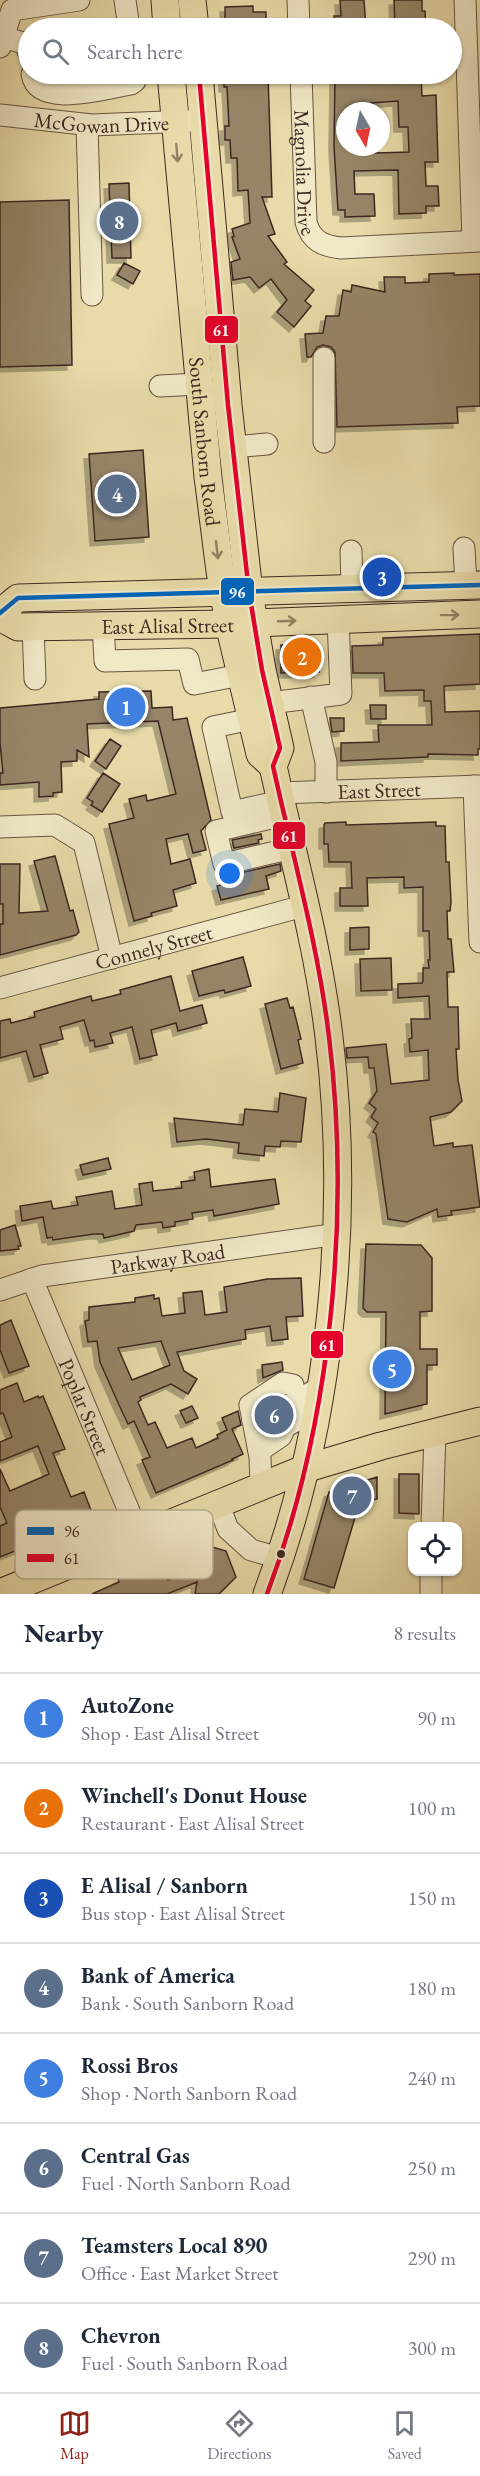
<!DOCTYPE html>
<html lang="en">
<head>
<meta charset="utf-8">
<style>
  :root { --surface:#fff; --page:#f2f2f3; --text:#1f2937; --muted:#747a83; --line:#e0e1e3; --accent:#8f2418 }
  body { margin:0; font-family:"EB Garamond",serif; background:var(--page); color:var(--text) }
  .controls { position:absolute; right:18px; bottom:18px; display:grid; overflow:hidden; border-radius:12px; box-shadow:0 2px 4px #0004 }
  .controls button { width:54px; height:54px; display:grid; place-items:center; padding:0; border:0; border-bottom:2px solid var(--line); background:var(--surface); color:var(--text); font:30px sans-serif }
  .compass { position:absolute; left:336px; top:102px; width:54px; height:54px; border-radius:50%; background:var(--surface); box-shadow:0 2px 4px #0004; rotate:171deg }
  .you { position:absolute; left:230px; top:874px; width:21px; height:21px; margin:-15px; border:4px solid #fff; border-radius:50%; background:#1a73e8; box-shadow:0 0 0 9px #1a73e833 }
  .badge { display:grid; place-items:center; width:39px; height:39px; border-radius:50%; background:var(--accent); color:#fff; font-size:20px; font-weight:700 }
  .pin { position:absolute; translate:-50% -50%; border:3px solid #fff; box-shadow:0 2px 6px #0006 }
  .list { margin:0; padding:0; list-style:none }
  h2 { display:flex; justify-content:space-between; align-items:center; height:78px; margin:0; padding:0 24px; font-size:26px }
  h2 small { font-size:20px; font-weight:400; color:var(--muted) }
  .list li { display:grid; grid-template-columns:39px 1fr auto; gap:18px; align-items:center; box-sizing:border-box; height:90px; padding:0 24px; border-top:2px solid var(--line) }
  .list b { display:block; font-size:22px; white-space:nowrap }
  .list p { margin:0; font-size:20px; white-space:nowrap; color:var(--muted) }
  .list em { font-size:20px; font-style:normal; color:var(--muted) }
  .icon { flex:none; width:33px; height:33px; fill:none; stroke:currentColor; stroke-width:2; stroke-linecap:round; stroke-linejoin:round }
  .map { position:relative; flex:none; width:480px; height:1594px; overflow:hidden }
  .search { position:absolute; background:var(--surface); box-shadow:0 2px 4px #0004; left:18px; right:18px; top:18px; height:66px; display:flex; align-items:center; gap:15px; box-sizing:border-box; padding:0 21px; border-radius:33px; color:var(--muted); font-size:22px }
  .sheet { height:798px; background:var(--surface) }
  nav { display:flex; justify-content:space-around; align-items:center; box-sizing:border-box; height:84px; border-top:2px solid var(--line); background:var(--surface); font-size:16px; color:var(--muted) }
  nav a { display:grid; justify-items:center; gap:3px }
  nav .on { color:var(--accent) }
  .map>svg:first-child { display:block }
  .building { fill:#968567; stroke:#3d2820; stroke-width:1.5; fill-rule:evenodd; filter:url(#shadow) }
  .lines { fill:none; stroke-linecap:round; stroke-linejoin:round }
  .minor-casing { stroke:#685542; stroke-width:23 }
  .major-casing { stroke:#3d2820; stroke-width:29 }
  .minor { stroke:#f0e8c7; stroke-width:21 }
  .major { stroke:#e8dba9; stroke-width:27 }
  .bus-1-casing { stroke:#f0e8c7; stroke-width:9 }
  .bus-2-casing { stroke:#f0e8c7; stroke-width:9 }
  .bus-1 { stroke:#0065bd; stroke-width:4.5 }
  .bus-2 { stroke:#e4002b; stroke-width:4.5 }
  .oneway { stroke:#928264 }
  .bus-dot { fill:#3d2820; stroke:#f0e8c7; stroke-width:2 }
  .labels { text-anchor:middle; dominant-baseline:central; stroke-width:6; stroke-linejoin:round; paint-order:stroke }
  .street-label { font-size:21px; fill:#3d2820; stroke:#f0e8c7 }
  .key { fill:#f0e8c7; stroke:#baae95; stroke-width:1.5 }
  .key-label { font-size:16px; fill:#3d2820 }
  .line-badge { stroke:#f0e8c7; stroke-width:2 }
  .badge-label { font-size:16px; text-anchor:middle; font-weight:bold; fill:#fff }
</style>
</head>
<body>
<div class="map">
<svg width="480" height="1594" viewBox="0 0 480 1594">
  <defs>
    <filter id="shadow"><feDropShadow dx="-5" dy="5" stdDeviation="0" flood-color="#0004"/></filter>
  </defs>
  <rect width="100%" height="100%" fill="#e8dba9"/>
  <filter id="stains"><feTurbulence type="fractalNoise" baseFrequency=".00333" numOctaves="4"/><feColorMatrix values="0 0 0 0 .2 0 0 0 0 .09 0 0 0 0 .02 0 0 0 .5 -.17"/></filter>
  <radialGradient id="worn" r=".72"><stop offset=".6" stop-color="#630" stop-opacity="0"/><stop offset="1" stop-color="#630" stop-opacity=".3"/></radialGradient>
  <path class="building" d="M340 0H364L366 28H335L334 16H341Z
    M394 0H422V11H425L426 28H395Z
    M253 6V12H266V28H225V7Z
    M69 74H118L74 81H70Z
    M224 74H268L272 197H262L275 234 268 236 287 262 284 264 314 290 305 301 311 306 294 327 277 312 287 300 271 279 259 288 250 277 233 280 231 262 240 259 232 237 234 236 232 229 250 223 248 190 238 191 237 158H231L230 140H225V126H229L227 87H224Z
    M335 74H421L422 96 436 95 438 162H425L426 186H438L439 206H426V213L399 214 398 170 354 171 355 194H374L375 216 345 217V210H338L334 147ZM398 101 399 127H408L409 152 375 153V147H345V111H371V103Z
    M129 183 131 258H112L109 184Z
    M69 200 72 365 0 367V202Z
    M124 263 140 271 133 284 117 275Z
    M454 273V275L480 274V406L457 407 458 423 337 427 335 352 331 347 323 345 317 347 311 357H307L305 334 323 333 326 316H339L343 290 351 292 352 285 385 292 384 277H405V283L429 282V274Z
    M143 450 149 537 95 541 89 454Z
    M480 634V684L444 686 445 712 480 711V749H478V755L428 754V757L341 761V743L379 742 378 725H432L431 701H424V690L385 691 384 673H353L352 646 383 645V638Z
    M317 644 319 672 281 673V645Z
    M151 691 152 708 172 707 173 720 187 718 211 820 201 831 206 850 193 853 188 834 166 839 171 864 190 859 196 883 173 890 177 906 151 913 152 916 134 921 109 824 134 818 129 799 146 795 147 801 176 794 158 721 87 724 89 757 77 750V761L61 762 62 792 53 793V796L39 797V782L0 785V773H3L0 743V708L99 699V692Z
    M370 705H386V719H371Z
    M330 718H344V731L332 732Z
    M110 739 121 746 106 769 95 761Z
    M103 773 120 784 102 812 91 805 93 802 87 798Z
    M346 822V825L436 822V826H445L446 862H449L451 902 450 911H447L448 939H451L454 972H447L448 1007H458L459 1049H456L458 1080 462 1101 451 1112 430 1117 434 1146 453 1143V1147L472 1145 480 1207 451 1211 452 1215 438 1217 437 1209 407 1222 388 1219 376 1134 373 1132 378 1123 371 1117 376 1109 369 1103 377 1091 374 1068H369L368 1057 347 1058 346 1048 386 1044 391 1084 429 1080 428 1050 410 1052 409 1039 412 1038 411 1019H430L429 996 398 998V984L422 983 423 981V968H429L428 960H430L429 931H423V887L404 888V877L367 878 368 906H340V888H352L351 862H329L328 844H324V825L325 823Z
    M261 834 262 839 258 840 259 843 234 848 232 840Z
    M55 856 70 911 73 910 79 932 76 935 0 955V924H3V904H0V864H20L19 913 48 911 34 861Z
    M280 864 281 871 266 876 269 889 221 900 217 886 241 880 240 873Z
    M369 927V949L350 950V928Z
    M243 957 251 986 225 993 224 990 199 996 192 971Z
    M391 958 392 990 361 991 360 959Z
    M171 976 180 1011 202 1005 207 1023 178 1031 176 1023 151 1030 157 1055 140 1059 132 1027 110 1033 113 1043 95 1047 94 1040 90 1041 84 1020 60 1027 63 1039 40 1045 48 1073 34 1077 26 1051 0 1058V1021L10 1019 11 1023 35 1017 34 1012 91 996 92 1001 121 994 120 990Z
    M287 998 290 1008 293 1007 301 1039 298 1040 303 1063 281 1069 265 1004Z
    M280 1093 306 1098 301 1142 281 1141 280 1147 265 1146 264 1156 238 1153 239 1143 206 1139 177 1142 174 1118 243 1125 245 1109 278 1112Z
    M108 1158 111 1169 83 1175 80 1165Z
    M209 1169 211 1187 275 1179 279 1204 214 1216 213 1210 192 1213 193 1219 175 1222V1226L163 1228 162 1222 136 1225 134 1231 104 1238 103 1234H94L53 1240 52 1237 47 1238 43 1217 22 1221 20 1206 51 1201 53 1209 78 1205 76 1197 112 1191 115 1209 142 1205 139 1184 152 1182 153 1191 182 1188 181 1182 195 1180 194 1172Z
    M15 1225 21 1246H18L19 1249 0 1251V1230Z
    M366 1244 421 1245 432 1258V1311L420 1312V1349H437V1365H427V1404L385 1414 386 1312H367L363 1308Z
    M301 1278 303 1316 286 1317 288 1339 272 1341 270 1326 245 1330 246 1339 177 1352 184 1371 197 1379 188 1394 171 1384 140 1397 141 1400 138 1402 148 1425 155 1422 167 1448 192 1438 196 1448 218 1438 217 1435 227 1430 222 1418 238 1411 241 1425 232 1429 243 1454 232 1459 233 1460 156 1493 142 1460 150 1457 134 1421 128 1424 119 1405 100 1362 97 1341 88 1342 85 1321 89 1320V1307L135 1302V1298L154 1295V1299L159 1298 162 1316 185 1313 183 1293 202 1291 205 1315 227 1312 224 1287 267 1279ZM161 1341 170 1365 132 1380 118 1348Z
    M11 1320 29 1366 9 1373 0 1350V1325Z
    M282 1362 283 1370 263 1378 262 1365Z
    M17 1383 24 1402 38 1396 39 1398 43 1396 65 1449 53 1453 71 1497 84 1492 94 1518 74 1526 72 1522 42 1535 44 1539 0 1557V1526L7 1523 0 1507V1469L10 1491 49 1474 38 1446 0 1461V1442L12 1437 3 1413 0 1414V1390Z
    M192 1406 198 1418 186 1423 180 1411Z
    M399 1474H419V1514L399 1513Z
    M377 1477V1499L359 1504 334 1588 304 1579 329 1492Z
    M202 1544 226 1551 236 1577 219 1594H195L197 1582 167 1594H92L119 1582 118 1579 160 1563 168 1580 196 1569 190 1555Z"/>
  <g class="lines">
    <defs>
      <g id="minor">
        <path d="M125 0 129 28"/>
        <path d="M298 0 299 28"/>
        <path d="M465 0 473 241"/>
        <path d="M3 37 27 44 28 51"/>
        <path d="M0 47 12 10 79 0"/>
        <path d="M32 74C38 109 106 88 131 84L135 81 136 74"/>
        <path id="s1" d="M301 74 306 222C311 241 323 246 341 248L480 241"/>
        <path id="s2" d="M0 115 92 125 190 121"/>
        <path d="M87 125 92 295"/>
        <path d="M324 358V442"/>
        <path d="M160 386 199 384"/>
        <path d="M233 447 267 444"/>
        <path d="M464 548 466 585"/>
        <path d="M351 551 352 589"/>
        <path d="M103 624 105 661 188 659 194 684 241 675"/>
        <path d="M33 627 35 679"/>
        <path d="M311 697 326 762V792"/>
        <path d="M270 703 341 694 338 619"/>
        <path d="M252 719 213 727 232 812 281 801"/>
        <path d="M474 786 480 942"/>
        <path id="s3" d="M279 793 480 786"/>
        <path d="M284 815 216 831 224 864 292 848"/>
        <path d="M0 827 55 825 84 843 112 958"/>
        <path id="s4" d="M0 988 307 905"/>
        <path id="s5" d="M32 1279 139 1535"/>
        <path id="s6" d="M0 1290 42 1276 338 1234"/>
        <path d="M253 1421 279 1404 288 1406 319 1388"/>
        <path d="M259 1451 281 1436 285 1427 316 1409"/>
        <path d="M261 1485 260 1457 250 1405 283 1383 293 1385"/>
        <path d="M218 1503 228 1529 251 1550 280 1558"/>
        <path d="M432 1526 435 1432"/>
        <path d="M431 1594V1572"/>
      </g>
      <g id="major">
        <path d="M165 0 167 28"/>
        <path d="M192 0 195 28"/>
        <path id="s7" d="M171 74 208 477 220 571 229 624 260 754 273 766"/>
        <path d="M199 74 228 405 249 592 262 670 280 748 273 766C293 857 318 945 329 1037 351 1216 331 1425 267 1594"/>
        <path d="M0 613 18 598 480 585"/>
        <path id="s8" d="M0 617 18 627 229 624 480 614"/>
        <path d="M0 1593 304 1469 381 1446 480 1421"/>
      </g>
    </defs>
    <use href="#minor" class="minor-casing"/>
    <use href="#major" class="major-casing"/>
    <use href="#minor" class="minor"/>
    <use href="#major" class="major"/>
    <defs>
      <path id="bus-1" d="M0 613 18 598 480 585"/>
      <path id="bus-2" d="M199 74 228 405 249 592 262 670 280 748 273 766C293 857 318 945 329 1037 351 1216 331 1425 267 1594"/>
    </defs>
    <use href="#bus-1" class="bus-1-casing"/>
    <use href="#bus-2" class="bus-2-casing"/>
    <use href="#bus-1" class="bus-1"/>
    <use href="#bus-2" class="bus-2"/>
  </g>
  <defs><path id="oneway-shaft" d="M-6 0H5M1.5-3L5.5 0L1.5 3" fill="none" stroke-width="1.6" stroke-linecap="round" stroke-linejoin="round" transform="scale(1.5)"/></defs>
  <g class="oneway">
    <use href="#oneway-shaft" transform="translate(177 153) rotate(85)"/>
    <use href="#oneway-shaft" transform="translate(217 550) rotate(83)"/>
    <use href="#oneway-shaft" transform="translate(450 615) rotate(-1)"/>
    <use href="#oneway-shaft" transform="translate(287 621) rotate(-2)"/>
  </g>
  <circle class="bus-dot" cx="281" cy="1554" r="5"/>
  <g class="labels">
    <g class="street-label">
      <text stroke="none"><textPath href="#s2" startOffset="102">McGowan Drive</textPath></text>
      <text stroke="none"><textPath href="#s1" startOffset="98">Magnolia Drive</textPath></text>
      <text stroke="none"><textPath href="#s7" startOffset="369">South Sanborn Road</textPath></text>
      <text stroke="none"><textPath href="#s8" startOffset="170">East Alisal Street</textPath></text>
      <text stroke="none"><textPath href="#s3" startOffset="100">East Street</textPath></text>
      <text stroke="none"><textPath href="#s4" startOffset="159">Connely Street</textPath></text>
      <text stroke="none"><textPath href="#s6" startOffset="171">Parkway Road</textPath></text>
      <text stroke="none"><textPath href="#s5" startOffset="138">Poplar Street</textPath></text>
    </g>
  </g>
  <rect x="15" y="1510" width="198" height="69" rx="9" class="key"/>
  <rect x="27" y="1527" width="27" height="8" fill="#0065bd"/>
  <rect x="27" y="1554" width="27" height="8" fill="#e4002b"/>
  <g class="key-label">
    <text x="64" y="1537">96</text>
    <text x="64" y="1564">61</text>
  </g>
  <g class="line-badge">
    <rect x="204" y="315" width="35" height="29" rx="6" fill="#e4002b"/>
    <rect x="220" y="577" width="35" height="29" rx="6" fill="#0065bd"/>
    <rect x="272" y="821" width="34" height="29" rx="6" fill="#e4002b"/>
    <rect x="310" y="1330" width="34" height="29" rx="6" fill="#e4002b"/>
  </g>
  <g class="badge-label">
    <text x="221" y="336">61</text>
    <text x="237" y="598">96</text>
    <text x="289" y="842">61</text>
    <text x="327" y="1351">61</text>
  </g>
  <rect width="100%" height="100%" filter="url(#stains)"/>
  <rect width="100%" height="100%" fill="url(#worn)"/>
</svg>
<div class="controls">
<button><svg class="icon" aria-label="locate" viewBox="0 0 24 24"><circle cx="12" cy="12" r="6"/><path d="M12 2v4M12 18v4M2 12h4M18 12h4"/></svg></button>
</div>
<svg class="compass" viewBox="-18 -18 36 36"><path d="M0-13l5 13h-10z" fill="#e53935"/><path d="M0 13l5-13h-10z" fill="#747a83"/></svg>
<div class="you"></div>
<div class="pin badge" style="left:126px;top:707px;background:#3f7fe0">1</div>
<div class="pin badge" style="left:302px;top:657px;background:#e8710a">2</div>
<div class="pin badge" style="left:382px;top:577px;background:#1a4fb4">3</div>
<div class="pin badge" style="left:117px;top:494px;background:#5c6f8a">4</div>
<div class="pin badge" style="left:392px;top:1369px;background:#3f7fe0">5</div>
<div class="pin badge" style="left:274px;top:1415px;background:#5c6f8a">6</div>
<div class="pin badge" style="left:352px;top:1496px;background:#5c6f8a">7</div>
<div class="pin badge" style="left:119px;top:221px;background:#5c6f8a">8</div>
<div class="search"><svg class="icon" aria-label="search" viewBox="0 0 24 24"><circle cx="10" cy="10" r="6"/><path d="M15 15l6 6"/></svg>Search here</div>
</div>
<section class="sheet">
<h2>Nearby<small>8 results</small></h2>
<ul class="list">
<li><span class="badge" style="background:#3f7fe0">1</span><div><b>AutoZone</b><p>Shop · East Alisal Street</p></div><em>90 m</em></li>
<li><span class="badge" style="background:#e8710a">2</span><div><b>Winchell's Donut House</b><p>Restaurant · East Alisal Street</p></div><em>100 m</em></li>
<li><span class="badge" style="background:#1a4fb4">3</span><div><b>E Alisal / Sanborn</b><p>Bus stop · East Alisal Street</p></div><em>150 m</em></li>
<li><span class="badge" style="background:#5c6f8a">4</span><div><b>Bank of America</b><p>Bank · South Sanborn Road</p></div><em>180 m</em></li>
<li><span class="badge" style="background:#3f7fe0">5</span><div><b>Rossi Bros</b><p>Shop · North Sanborn Road</p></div><em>240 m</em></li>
<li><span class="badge" style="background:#5c6f8a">6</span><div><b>Central Gas</b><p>Fuel · North Sanborn Road</p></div><em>250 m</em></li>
<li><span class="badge" style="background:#5c6f8a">7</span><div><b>Teamsters Local 890</b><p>Office · East Market Street</p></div><em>290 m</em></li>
<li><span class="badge" style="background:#5c6f8a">8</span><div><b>Chevron</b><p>Fuel · South Sanborn Road</p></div><em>300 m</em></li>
</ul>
</section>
<nav>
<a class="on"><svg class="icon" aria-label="map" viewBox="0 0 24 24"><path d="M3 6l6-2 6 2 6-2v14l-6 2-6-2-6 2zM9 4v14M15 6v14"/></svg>Map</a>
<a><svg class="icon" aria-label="directions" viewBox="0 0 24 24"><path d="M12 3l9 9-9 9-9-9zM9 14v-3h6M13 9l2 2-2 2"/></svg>Directions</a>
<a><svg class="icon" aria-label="saved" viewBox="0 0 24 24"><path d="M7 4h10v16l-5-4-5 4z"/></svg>Saved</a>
</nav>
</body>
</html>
